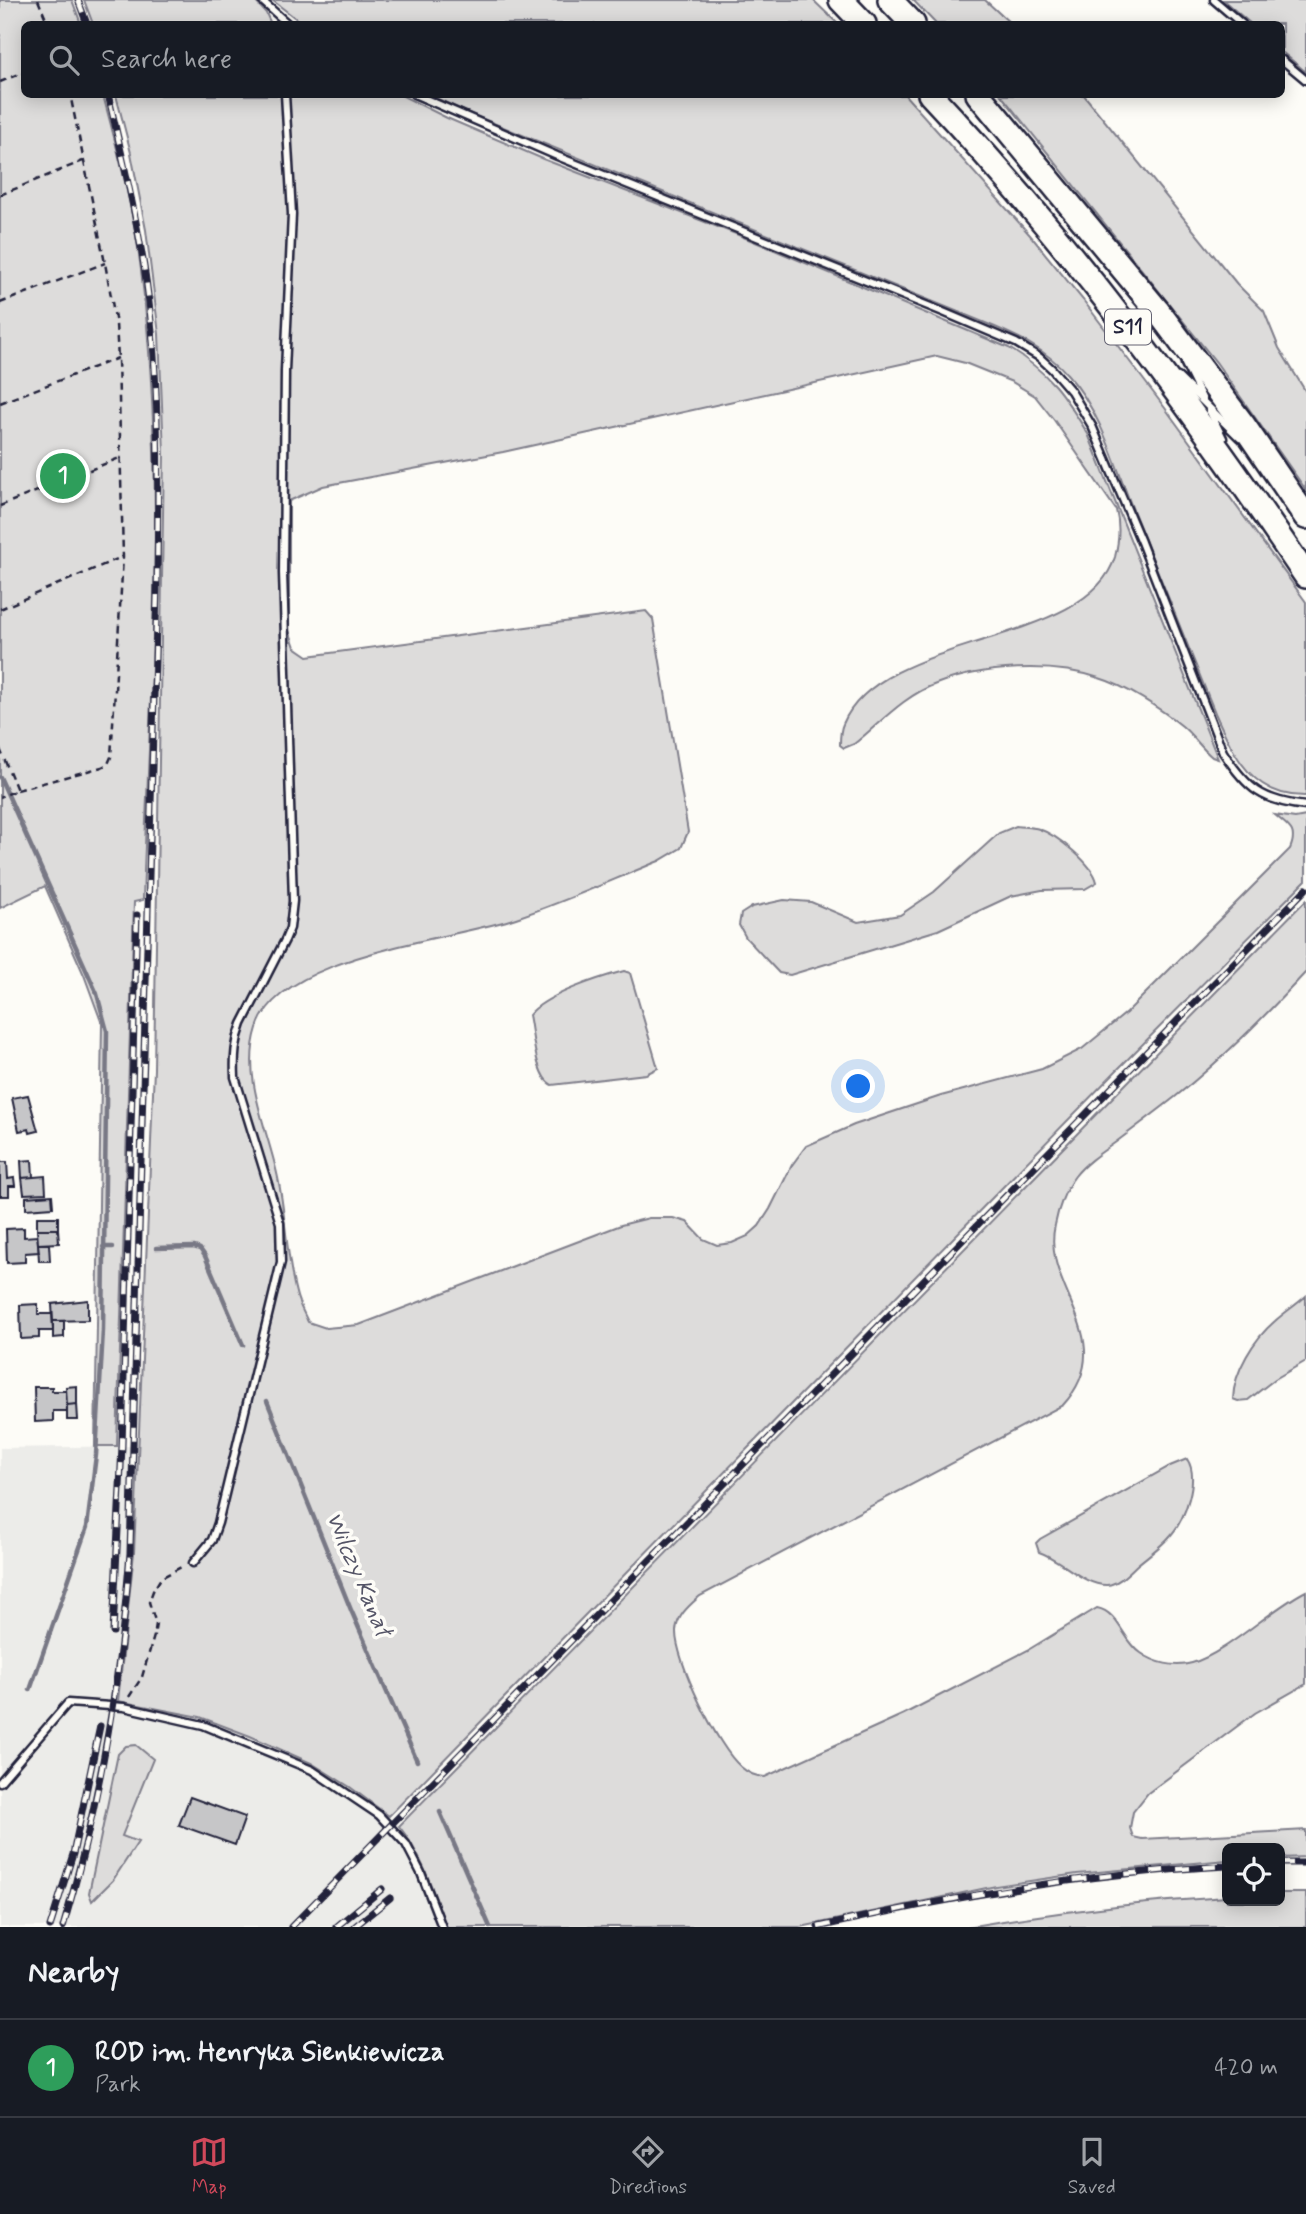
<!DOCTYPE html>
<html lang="en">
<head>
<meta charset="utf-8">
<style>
  :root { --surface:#171b24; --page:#242831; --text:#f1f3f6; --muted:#9ea1a6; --line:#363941; --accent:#d1495b }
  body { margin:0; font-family:Mynerve,sans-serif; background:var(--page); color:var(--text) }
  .controls { position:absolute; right:21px; bottom:21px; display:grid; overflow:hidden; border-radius:10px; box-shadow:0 4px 18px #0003 }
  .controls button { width:63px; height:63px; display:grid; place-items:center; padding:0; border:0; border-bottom:2px solid var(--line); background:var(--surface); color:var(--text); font:35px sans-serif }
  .you { position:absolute; left:859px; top:1087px; width:24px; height:24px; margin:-18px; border:5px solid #fff; border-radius:50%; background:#1a73e8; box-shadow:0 0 0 10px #1a73e833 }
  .badge { display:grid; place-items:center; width:46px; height:46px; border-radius:50%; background:var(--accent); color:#fff; font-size:23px; font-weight:700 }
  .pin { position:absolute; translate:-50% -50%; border:4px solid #fff; box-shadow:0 2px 7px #0006 }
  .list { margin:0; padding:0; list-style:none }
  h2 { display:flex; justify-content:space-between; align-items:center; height:91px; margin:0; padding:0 28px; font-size:30px }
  h2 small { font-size:23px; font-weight:400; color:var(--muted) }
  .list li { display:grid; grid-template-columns:46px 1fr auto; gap:21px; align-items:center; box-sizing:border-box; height:98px; padding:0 28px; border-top:2px solid var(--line) }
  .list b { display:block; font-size:26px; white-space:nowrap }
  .list p { margin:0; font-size:23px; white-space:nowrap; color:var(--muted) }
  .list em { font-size:23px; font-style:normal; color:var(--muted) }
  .icon { flex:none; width:38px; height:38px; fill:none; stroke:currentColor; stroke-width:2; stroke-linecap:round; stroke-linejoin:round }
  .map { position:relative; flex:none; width:1306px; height:1927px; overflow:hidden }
  .search { position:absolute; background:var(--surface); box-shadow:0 4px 18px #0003; left:21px; right:21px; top:21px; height:77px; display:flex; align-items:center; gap:18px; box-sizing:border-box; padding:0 24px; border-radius:10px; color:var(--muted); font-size:26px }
  .sheet { height:189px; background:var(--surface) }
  nav { display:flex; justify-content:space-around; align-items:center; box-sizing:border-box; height:98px; border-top:2px solid var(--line); background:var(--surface); font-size:19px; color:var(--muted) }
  nav a { display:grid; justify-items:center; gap:4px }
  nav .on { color:var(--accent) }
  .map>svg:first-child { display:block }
  .built { fill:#ecece9 }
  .green { fill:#dddcdb; stroke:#807f8b; stroke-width:2 }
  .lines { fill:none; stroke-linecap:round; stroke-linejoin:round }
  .stream { stroke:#787885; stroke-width:4.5 }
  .building { fill:#c6c6c8; stroke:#22223b; stroke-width:2 }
  .lane-casing { stroke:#22223b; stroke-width:11 }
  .highway-casing { stroke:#22223b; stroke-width:28 }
  .path { stroke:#22223b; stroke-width:2.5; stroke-dasharray:7 5; stroke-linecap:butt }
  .lane { stroke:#fdfcf7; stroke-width:6 }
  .highway { stroke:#fdfcf7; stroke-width:23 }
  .rail-casing { stroke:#22223b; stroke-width:7 }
  .rail { stroke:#fdfcf7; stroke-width:4.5; stroke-dasharray:13; stroke-linecap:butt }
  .labels { text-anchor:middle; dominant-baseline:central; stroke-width:7; stroke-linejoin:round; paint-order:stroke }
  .shield { fill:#fdfcf7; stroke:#646373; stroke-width:2 }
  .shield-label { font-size:21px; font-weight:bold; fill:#22223b }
  .water-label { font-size:24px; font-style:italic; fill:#545466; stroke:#fdfcf7 }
</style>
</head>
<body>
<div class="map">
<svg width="1306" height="1927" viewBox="0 0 1306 1927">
  <rect width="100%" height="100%" fill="#fdfcf7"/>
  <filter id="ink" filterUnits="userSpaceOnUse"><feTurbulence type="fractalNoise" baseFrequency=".0143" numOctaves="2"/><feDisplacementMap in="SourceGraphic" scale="14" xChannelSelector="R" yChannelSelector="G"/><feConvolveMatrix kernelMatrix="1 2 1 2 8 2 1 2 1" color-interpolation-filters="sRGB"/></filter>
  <g filter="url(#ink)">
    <path class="built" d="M138 1446 134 1553 118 1701 200 1717 311 1763 350 1787 399 1826 413 1844 446 1927H0V1448Z"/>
    <path class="green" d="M0 0H72L81 24H24V94L103 95C118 152 134 211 141 270 167 479 150 691 143 900L134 902 117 1446H95L102 1024 84 975 45 886 0 908Z
      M84 0H254L266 13 271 24H93Z
      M272 0H813L838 24H303Z
      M913 0H985L1011 24H936Z
      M1223 0H1306V72L1282 52V24H1251Z
      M116 95H401L447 118 543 159 736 234 1009 348C1050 373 1064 395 1088 434L1218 759 1212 757C1201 748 1193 735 1182 726 1161 709 1126 686 1099 678 1052 662 982 666 936 684 905 695 879 724 854 744L844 748 840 745C840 738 840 730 843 724 882 632 1088 648 1115 557 1119 541 1120 525 1116 510L1054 420 1035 396 1012 382 965 363 937 356 503 452 323 486 289 501V630L295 647 308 656 646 611 653 619 688 832 681 848 659 861C612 880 565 902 516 918 453 940 279 954 257 1028 241 1078 268 1129 278 1178 286 1216 286 1256 296 1293 298 1303 304 1313 308 1322L326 1328 359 1325 621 1225 649 1218H673L687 1222 703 1239 717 1245 732 1243 748 1236 759 1226 770 1209 792 1165 806 1146 854 1125 941 1096 1042 1069 1082 1049 1126 1013 1290 849C1298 830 1289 827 1275 815L1295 818 1306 816V880L1115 1072 389 1816 350 1787 311 1763 250 1736 200 1717 118 1701 134 1553 154 1069 164 453 159 334 146 230 131 153Z
      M429 95H905L1030 235 1083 300 1165 408 1306 602V796C1252 797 1234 755 1215 713 1188 646 1160 578 1133 510 1115 464 1101 412 1068 375 1045 348 1015 335 983 322L471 114Z
      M1001 95H1084L1237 284 1264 311 1279 348 1306 392V490L1216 362Z
      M1016 826C1023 827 1032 827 1039 829 1057 835 1093 864 1097 882L1085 889 1042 890 1011 896 938 930 790 975 779 973 746 938 739 925 741 914 752 907 784 900 811 902 858 922 900 915 934 892 999 833Z
      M1306 900V972C1264 1017 1224 1058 1175 1097 1156 1112 1136 1127 1116 1142 1102 1152 1086 1162 1075 1176 1065 1189 1058 1209 1055 1225 1040 1288 1123 1339 1063 1405L700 1596C690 1605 677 1615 676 1631 675 1660 718 1748 741 1767 749 1774 755 1776 765 1777L904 1714 1028 1650 1097 1608C1119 1612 1123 1641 1141 1653 1155 1663 1175 1668 1192 1663 1227 1653 1270 1609 1306 1591V1684L1255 1713 1148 1793 1133 1812 1130 1828 1133 1837 1142 1839 1306 1830V1857L1280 1858V1848H1227V1860L1077 1874 996 1886 801 1927H446C433 1891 423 1856 399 1826Z
      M624 971 630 973 658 1068 646 1074 552 1085C535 1077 533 1032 529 1015 545 995 598 978 624 971Z
      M1306 1296V1361L1275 1379 1248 1400 1238 1401 1233 1399C1234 1371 1254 1339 1275 1321 1285 1312 1296 1305 1306 1296Z
      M1187 1459C1200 1478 1185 1519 1171 1535 1162 1546 1149 1555 1138 1564 1129 1572 1119 1584 1107 1585 1084 1586 1061 1559 1039 1552L1036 1543 1040 1539 1170 1466Z
      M136 1745 153 1759 122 1836 138 1842 113 1880 92 1901 89 1893 118 1754 126 1746Z
      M1280 1893H1306V1927H967C1053 1912 1139 1902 1227 1897V1901H1280Z"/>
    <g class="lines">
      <path class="stream" d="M0 777 97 994 107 1031 103 1330 96 1455 87 1527 30 1690
        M103 1247H113
        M156 1248 194 1247 200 1249 205 1256 243 1345
        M267 1401 351 1610 417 1761
        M440 1812 490 1927"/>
    </g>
    <path class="building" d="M28 1095 38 1131 30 1133 29 1129 19 1131 12 1098Z
      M32 1160 33 1177 22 1178 21 1161Z
      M0 1162H7L8 1179 14 1178 15 1186H9V1196H0Z
      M45 1176 46 1193 24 1194 22 1178Z
      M52 1195 53 1207 26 1209V1197Z
      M37 1217H58V1229H37Z
      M24 1228V1237L37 1236 39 1252 25 1253V1262L7 1263 6 1229Z
      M37 1229H58L59 1243 38 1244Z
      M38 1244H49L50 1261H39Z
      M88 1300V1320L53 1321 52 1304Z
      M38 1304V1314H52L53 1331H39V1338L21 1339 20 1305Z
      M53 1321H64V1337L53 1338Z
      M77 1386V1404L67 1405 66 1387Z
      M34 1387H52V1391H66L67 1411H53V1421L35 1422Z
      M77 1404 78 1420H67V1405Z
      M190 1797 245 1817 235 1845 179 1825Z"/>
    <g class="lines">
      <defs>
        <path id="lane" d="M261 0 288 24
          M1214 0 1242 24
          M1282 60 1306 80
          M414 94 557 156 943 312 1016 343 1039 357 1052 369 1071 391 1092 426 1141 542 1223 752C1247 789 1262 801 1306 806
          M1185 364 1202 398
          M1178 377 1240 438
          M1209 410 1223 438
          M193 1563 212 1540 218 1523 281 1262 280 1223 235 1077C234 1057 235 1042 242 1024L285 940 290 928 293 901 283 573 285 371 292 214 285 94
          M0 1782 68 1703 124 1707 203 1725 312 1770 379 1815 406 1844 421 1873 442 1927"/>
        <path id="highway" d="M841 0 864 24
          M890 0 913 24
          M930 94C1070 243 1192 407 1306 576
          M978 94 1157 310 1244 426 1306 517"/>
      </defs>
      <use href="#lane" class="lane-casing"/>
      <use href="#highway" class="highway-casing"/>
      <path class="path" d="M38 0 48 24
        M0 82 24 72
        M0 195 83 161
        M0 303 105 263
        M0 403 118 358
        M0 506 122 457
        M0 609 122 557
        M0 749 17 790 0 797
        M17 790 102 767 108 764 111 757 123 557 118 358 116 324 105 263 70 94
        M129 1697 142 1677 154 1636 156 1624 149 1602 153 1591 161 1578 183 1566"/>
      <use href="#lane" class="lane"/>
      <use href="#highway" class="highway"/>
      <defs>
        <path id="rail" d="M78 0 87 24
          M113 1632 122 1446 137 915
          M1280 1863H1306
          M50 1927 73 1854 100 1726
          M63 1927C100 1804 120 1681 130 1553L157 590C158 483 161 373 144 266 135 209 121 151 108 94
          M291 1927 1306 889
          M336 1927 382 1889
          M354 1927 390 1898
          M818 1927C953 1896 1089 1873 1227 1866"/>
      </defs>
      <use href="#rail" class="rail-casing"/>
      <use href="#rail" class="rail"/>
    </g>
  </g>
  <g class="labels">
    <rect class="shield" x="1105" y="309.5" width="46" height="35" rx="5"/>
    <g class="shield-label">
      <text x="1128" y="327">S11</text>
    </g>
    <g class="water-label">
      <text transform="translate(358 1574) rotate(67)">Wilczy Kanał</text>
    </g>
  </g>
</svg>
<div class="controls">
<button><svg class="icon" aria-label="locate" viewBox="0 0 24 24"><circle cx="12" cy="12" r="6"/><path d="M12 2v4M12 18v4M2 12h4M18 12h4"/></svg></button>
</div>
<div class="you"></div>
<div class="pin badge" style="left:63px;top:476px;background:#2e9e5b">1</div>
<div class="search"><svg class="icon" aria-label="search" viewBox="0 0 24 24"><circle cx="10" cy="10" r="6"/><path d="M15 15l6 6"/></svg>Search here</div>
</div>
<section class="sheet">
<h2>Nearby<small></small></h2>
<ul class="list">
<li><span class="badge" style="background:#2e9e5b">1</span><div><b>ROD im. Henryka Sienkiewicza</b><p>Park</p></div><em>420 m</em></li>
</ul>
</section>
<nav>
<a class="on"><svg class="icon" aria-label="map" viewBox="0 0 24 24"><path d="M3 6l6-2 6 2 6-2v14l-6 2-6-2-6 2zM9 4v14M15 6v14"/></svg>Map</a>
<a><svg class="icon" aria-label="directions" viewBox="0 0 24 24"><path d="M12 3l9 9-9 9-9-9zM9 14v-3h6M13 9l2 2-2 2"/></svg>Directions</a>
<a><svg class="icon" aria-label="saved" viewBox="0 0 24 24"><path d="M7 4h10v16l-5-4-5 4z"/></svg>Saved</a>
</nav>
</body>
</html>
